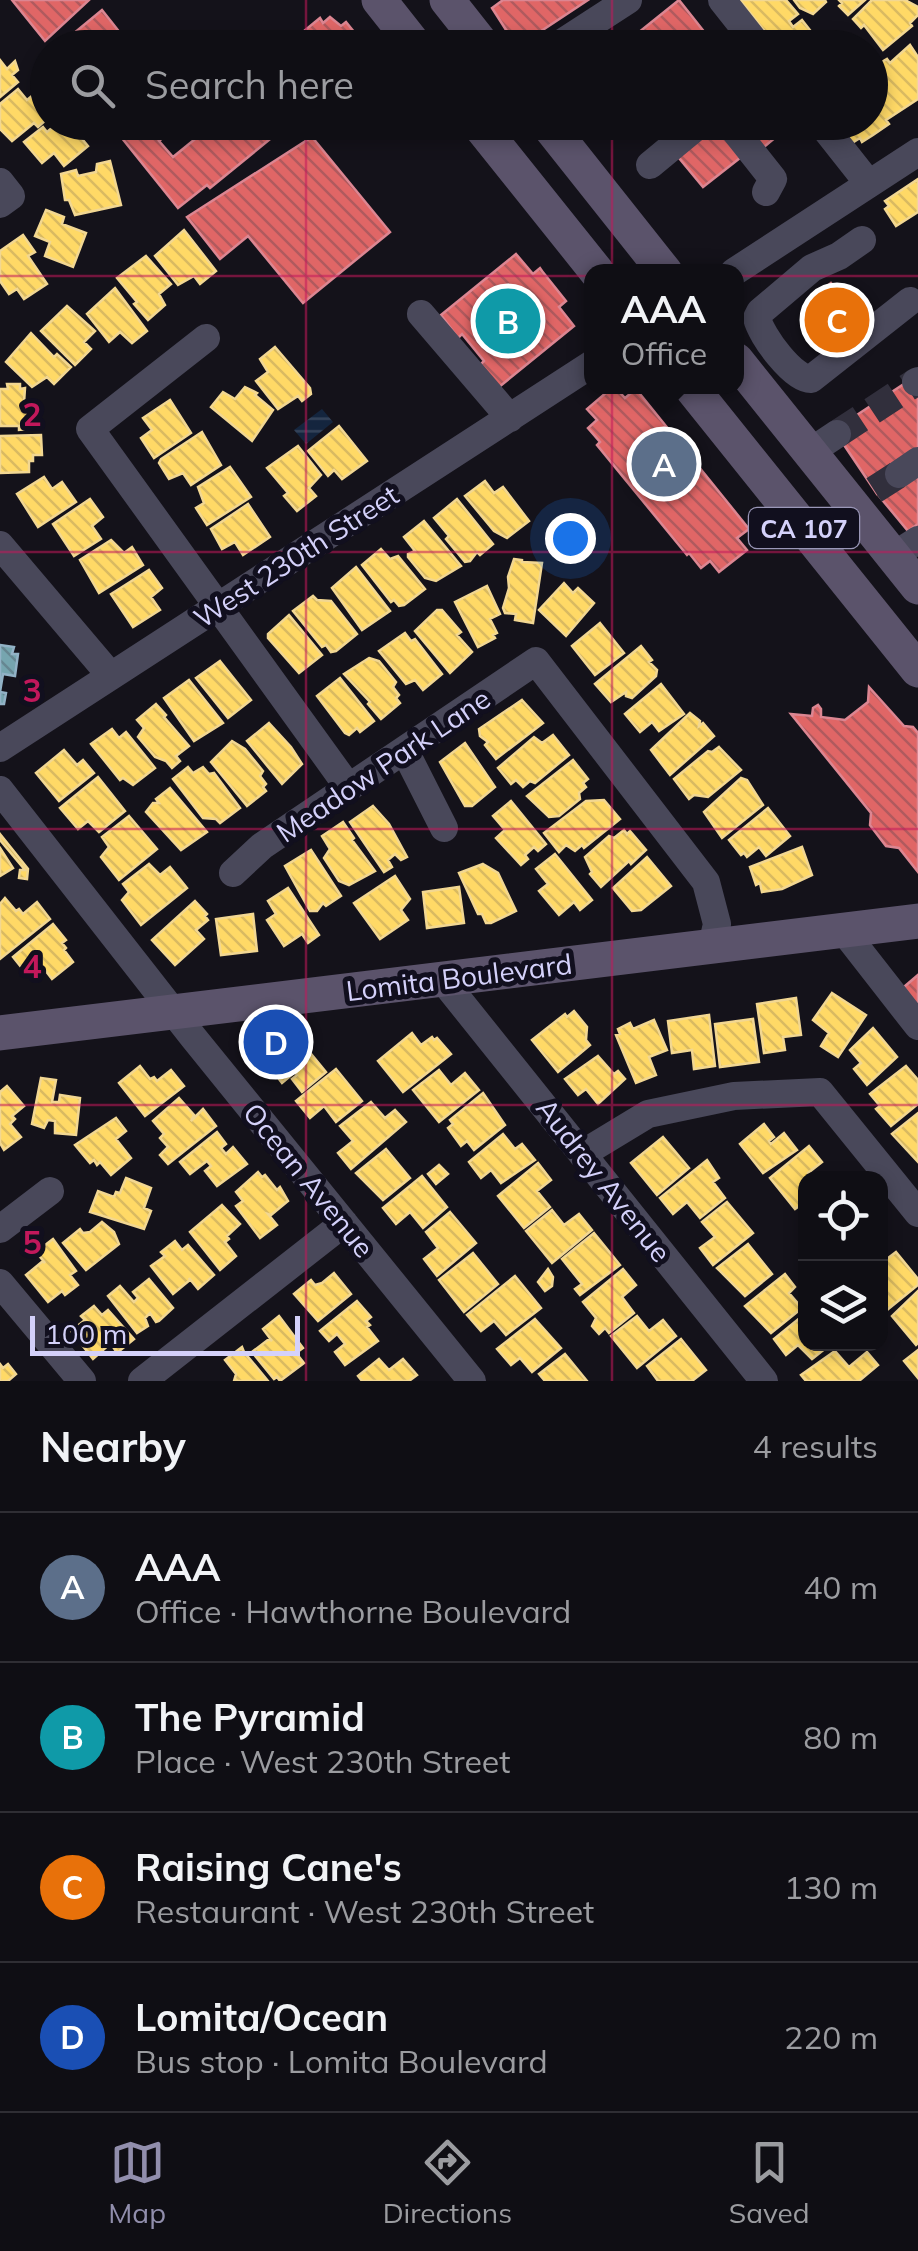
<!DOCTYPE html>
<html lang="en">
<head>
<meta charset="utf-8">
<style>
  :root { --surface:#0f0e14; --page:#18171d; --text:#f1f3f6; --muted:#9b9ca0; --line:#2f2e34; --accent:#918eac }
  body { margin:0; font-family:Mulish,sans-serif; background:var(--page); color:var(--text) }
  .controls { position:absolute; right:30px; bottom:30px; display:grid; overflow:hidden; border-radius:20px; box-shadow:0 5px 15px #0003 }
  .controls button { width:90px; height:90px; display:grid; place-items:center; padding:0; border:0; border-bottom:2px solid var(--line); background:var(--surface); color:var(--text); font:50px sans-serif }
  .scale { position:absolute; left:30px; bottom:25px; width:270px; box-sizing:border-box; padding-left:10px; border:5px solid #d4d1fa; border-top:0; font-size:28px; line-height:35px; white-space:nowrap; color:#d4d1fa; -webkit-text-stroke:8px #110f1e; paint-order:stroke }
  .you { position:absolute; left:570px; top:538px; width:35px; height:35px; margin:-25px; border:8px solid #fff; border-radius:50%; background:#1a73e8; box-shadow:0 0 0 15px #1a73e833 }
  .badge { display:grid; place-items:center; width:65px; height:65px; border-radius:50%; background:var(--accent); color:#fff; font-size:32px; font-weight:700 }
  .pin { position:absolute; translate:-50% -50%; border:5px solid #fff; box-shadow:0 2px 10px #0006 }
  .popup { position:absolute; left:584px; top:264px; width:160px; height:130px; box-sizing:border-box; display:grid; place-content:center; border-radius:20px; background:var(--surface); filter:drop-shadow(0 2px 8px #0005); font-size:32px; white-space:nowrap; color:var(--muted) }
  .popup b { font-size:38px; color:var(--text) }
  .popup::after { content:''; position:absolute; left:50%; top:100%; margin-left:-20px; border:20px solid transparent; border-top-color:var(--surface) }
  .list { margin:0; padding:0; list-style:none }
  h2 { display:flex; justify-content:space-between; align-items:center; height:130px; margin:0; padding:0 40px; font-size:42px }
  h2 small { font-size:32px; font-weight:400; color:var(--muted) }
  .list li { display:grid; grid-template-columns:65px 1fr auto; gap:30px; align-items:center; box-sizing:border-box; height:150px; padding:0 40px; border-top:2px solid var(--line) }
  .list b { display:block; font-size:38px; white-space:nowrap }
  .list p { margin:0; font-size:32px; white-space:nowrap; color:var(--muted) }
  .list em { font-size:32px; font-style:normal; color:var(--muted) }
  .icon { flex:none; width:55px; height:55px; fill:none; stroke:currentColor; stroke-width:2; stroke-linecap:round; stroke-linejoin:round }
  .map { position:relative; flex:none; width:918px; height:1381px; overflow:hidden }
  .search { position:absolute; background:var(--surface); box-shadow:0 5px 15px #0003; left:30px; right:30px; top:30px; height:110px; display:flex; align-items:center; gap:25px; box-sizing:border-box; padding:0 35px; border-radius:55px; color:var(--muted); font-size:38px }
  .sheet { height:730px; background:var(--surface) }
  nav { display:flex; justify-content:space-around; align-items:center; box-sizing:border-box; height:140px; border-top:2px solid var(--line); background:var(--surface); font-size:28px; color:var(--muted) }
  nav a { display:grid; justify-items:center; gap:5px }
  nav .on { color:var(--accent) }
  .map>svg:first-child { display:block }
  .water { fill:url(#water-rules) }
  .homes { fill:url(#homes-back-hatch); stroke:#f2d792; stroke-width:2.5 }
  .shops { fill:url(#shops-back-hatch); stroke:#dc8692; stroke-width:2.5 }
  .public { fill:url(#public-back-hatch); stroke:#92b2c6; stroke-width:2.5 }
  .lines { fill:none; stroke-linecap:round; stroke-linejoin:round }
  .minor-tunnel { stroke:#312f3c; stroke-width:28; stroke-dasharray:28 14; stroke-linecap:butt }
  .minor { stroke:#49485a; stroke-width:28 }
  .major { stroke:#5b536b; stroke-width:35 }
  .grid { fill:none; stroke:#c2185b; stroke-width:2.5; stroke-opacity:0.55 }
  .labels { text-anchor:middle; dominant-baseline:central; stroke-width:10; stroke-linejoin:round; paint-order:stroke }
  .shield { fill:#110f1e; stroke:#9a97b8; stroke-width:2.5 }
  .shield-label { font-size:25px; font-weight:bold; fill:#d4d1fa }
  .street-label { font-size:28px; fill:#d4d1fa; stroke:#110f1e }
  .grid-label { font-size:32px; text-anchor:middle; font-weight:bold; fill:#c2185b; stroke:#110f1e; stroke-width:10; stroke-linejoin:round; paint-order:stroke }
</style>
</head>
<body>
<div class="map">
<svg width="918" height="1381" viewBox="0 0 918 1381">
  <defs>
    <pattern id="water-rules" width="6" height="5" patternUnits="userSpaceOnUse" patternTransform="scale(2.5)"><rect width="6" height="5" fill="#14253e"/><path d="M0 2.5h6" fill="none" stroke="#35445b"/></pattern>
    <pattern id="homes-back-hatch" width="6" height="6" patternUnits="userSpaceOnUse" patternTransform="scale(2.5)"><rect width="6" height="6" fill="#ffd966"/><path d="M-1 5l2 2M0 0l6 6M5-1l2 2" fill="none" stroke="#d9ba61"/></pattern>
    <pattern id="shops-back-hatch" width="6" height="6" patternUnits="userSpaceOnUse" patternTransform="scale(2.5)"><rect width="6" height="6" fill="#e06666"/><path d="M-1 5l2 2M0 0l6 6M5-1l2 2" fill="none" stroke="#b05a5e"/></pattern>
    <pattern id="public-back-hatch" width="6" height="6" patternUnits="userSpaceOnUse" patternTransform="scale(2.5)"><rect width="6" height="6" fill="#76a5af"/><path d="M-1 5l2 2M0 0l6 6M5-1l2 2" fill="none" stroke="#668691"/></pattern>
  </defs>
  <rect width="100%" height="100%" fill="#14121a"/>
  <path class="water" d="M322 409 333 422 306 444 294 430Z"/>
  <path class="homes" d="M740 0H786L798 14 789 21 793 27 802 20 824 48H778Z
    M794 0H825L826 2 813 14 800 8Z
    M839 0H865L848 15 839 6 842 3Z
    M872 0H905L918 7V15L910 23 912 26 883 50 864 25 861 28 853 19Z
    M910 45 918 57V99L886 120 889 124 873 135 862 142 860 138 852 143 838 122H870V69L887 59 890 63Z
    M0 60 7 69 15 61 18 70 12 75 18 82 0 97Z
    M18 89 27 100 33 95 47 112 42 116 46 120 38 127 34 123 12 141 0 129V104Z
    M59 122H68L88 146 64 166 54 153 42 163 24 142 43 127 47 132Z
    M110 161 121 205 75 215 69 200H65L61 174 76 170 78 176 96 172 97 164Z
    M918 179V212L896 226 885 209 889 206 885 201Z
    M46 210 64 217 62 224 86 233 73 267 45 256 50 242 35 236Z
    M184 230 216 271 200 284 194 276 178 285 155 256Z
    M23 235 35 252 28 256 47 284 24 299 17 289 9 294 0 281V251Z
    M146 256 171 284 159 294 165 305 148 320 134 304 137 302 117 278Z
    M115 288 147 331 132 343 120 332 109 342 87 314Z
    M67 306 95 331 84 342 91 349 75 365 41 331Z
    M31 333 54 357 57 354 71 367 54 384 47 377 32 387 6 362Z
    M275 347 310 388 311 394 302 401 298 396 278 409 256 381 268 372 260 359Z
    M7 384H20V389L25 388 24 403 39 405 40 428 19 430V426H0V389H8Z
    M245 387 257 393 255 395 273 410 252 441 211 407 223 392 235 399Z
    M170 400 191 433 154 458 141 438 152 430 143 418Z
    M339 426 367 461 342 479 334 470 328 476 308 451Z
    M202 432 221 465 191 485 183 473 169 479 159 463 161 459Z
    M41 435 42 455H33V461H29V472L0 473V436Z
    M298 446 321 475 309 488 316 496 297 511 284 496 288 493 267 468Z
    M230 467 251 497 207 525 196 508 204 503 198 487Z
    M44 477 52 489 62 482 76 502 38 527 17 494Z
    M485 481 494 493 503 487 529 521 507 538 494 531 465 496Z
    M90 499 103 517 92 526 101 539 74 556 53 524Z
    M457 499 493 544 480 555 477 552 470 561 465 562 446 539 449 536 434 518Z
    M248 504 270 537 243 555 235 542 222 549 211 529Z
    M424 521 461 566 436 581 425 578 408 557V554L415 551 404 537Z
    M111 540 124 553 132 547 143 565 99 593 80 560Z
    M381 549 390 559 398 556 425 589 404 605 399 606 394 600 391 602 362 565Z
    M514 559 522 560V562L542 563 533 623 515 620 516 614 505 613 503 608 509 588 508 577Z
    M356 567 390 611 362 630 332 588Z
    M149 570 162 588 151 597 160 610 133 627 111 594Z
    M564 583 573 593 578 588 594 603 566 636 539 610Z
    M487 586 500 614 490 619 497 633 493 635 495 638 478 647 455 602Z
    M313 596 317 600 331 601 357 634 336 651 331 652 326 645 322 647 293 611Z
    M437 610H442L461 632 457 635 472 652 450 673 415 631Z
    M289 615 322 655 299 673 268 638V634Z
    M600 623 624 653 595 675 572 646Z
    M405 633 411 641 415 639 442 674 423 690 415 680 406 684 379 651Z
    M641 646 652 660 649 662 657 670 656 676 632 698 626 696V692L611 702 595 684Z
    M369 658 379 661 396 682 393 687 399 695 396 698 400 703 381 719 368 704 370 702 344 674Z
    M220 661 251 700 228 718 196 678Z
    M340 678 374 721 360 732 357 728 349 735 345 733 317 696Z
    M189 680 223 723 194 741 164 698Z
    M661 684 684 714 659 731 652 722 640 732 625 714Z
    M522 700 543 723 496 759 485 745 488 742 480 736 479 729Z
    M156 704 166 715 164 717 189 746 176 756 180 761 172 768 166 761 155 757 138 737 144 728 137 720Z
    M690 713 700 721 699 726 703 723 714 736 670 775 651 750Z
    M269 723 291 747 302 764 282 784 247 741Z
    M112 729 119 738 126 732 155 768 133 785 123 778 120 780 91 744Z
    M553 735 569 755 535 783 530 781 523 787 516 780 511 784 498 768 534 737 542 743Z
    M232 741 245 749 263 771 260 776 266 784 263 787 266 791 247 806 211 762Z
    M465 743 495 787 472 806H465L440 762Z
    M719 747 741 770 708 797 694 795 689 799 674 779 708 751 712 752Z
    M64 750 77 765 83 760 94 773 59 801 36 773Z
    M573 760 588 779 583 783 586 787 579 793 580 799 559 816 549 817 527 796Z
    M188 767 193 773 203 767 209 774 214 773 240 808 220 823 216 819 203 818 173 779Z
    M98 777 125 811 99 832 88 821 78 829 60 808Z
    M741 778 747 780 763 805 722 838 704 812Z
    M170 788 207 832 181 850 146 812 153 803H159L156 799Z
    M604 800 620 819 584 848 582 845 575 851 566 845 559 852 544 833 586 801Z
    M511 801 546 844 538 851 534 847 525 855 528 859 521 865 496 838 505 830 493 816Z
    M373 806 389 824 407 857 401 860 395 854 388 860 392 867 384 872 350 822Z
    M768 808 790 836 766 856 759 847 747 857 744 853 741 855 729 840Z
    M129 816 157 849 119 880 101 857 109 847 102 837Z
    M343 822 354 838 352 840 375 871 349 885 339 881 324 858 330 849 322 836Z
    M624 830 627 834 630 831 646 850 631 864 629 861 601 887 590 874 592 872 585 857 609 836 614 838Z
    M0 834 28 869 27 879 19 878 20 870H25L0 840Z
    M802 847 812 875 782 889 762 892 760 883 756 885 750 867Z
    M0 848 13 868 0 876Z
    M311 850 341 896 326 906 323 903 317 911H310L285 866Z
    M555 854 592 900 580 910 574 902 559 915 539 891 548 884 536 869Z
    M647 857 671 886 641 910 632 911 613 888Z
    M149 864 160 875 170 867 187 888 141 925 122 900 129 892 123 884Z
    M483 864 498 873 516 911 491 923H486L482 914H478L459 873Z
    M395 876 410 899 401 910 408 920 380 939 354 903Z
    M459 887 464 923 427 928 423 892Z
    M288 888 319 935 308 943 302 934 284 946 267 920 276 914 268 901Z
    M5 898 16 911 19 909 23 914 37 902 50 919 0 959V904Z
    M195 901 207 914 205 916 208 920 196 930 204 939 175 965 152 940Z
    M253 914 257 951 221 955 216 919Z
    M53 924 66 940 62 943 66 948 64 950 73 962 52 979 38 961 25 972 13 957Z
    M832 993 866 1015 838 1057 821 1046 829 1033 813 1020Z
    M796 998 801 1035 783 1037 785 1050 764 1053 757 1004Z
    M574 1011 587 1027 586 1040 590 1045 558 1072 532 1040 565 1014 567 1017Z
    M709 1015 715 1066 694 1069 692 1050 672 1053 668 1021Z
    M753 1019 759 1062 720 1067 715 1024Z
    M654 1020 667 1050 649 1057 656 1075 636 1083 616 1035 620 1034 618 1029 630 1023 633 1029Z
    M873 1028 897 1057 867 1085 854 1069 861 1063 850 1050Z
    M412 1033 421 1045 432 1037 434 1040 437 1038 451 1054 403 1092 378 1061Z
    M303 1044 326 1072 302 1092 292 1079 297 1075 295 1072 282 1083 269 1066Z
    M598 1056 614 1074 618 1071 625 1079 598 1104 586 1089 578 1095 565 1079Z
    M140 1066 150 1079 154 1077 157 1081 171 1070 184 1086 145 1116 119 1083Z
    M906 1066 918 1080V1104L891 1126 876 1109 880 1106 870 1094Z
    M336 1069 362 1101 336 1122 324 1106 310 1118 296 1101Z
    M439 1070 451 1085 465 1073 479 1090 439 1122 413 1090Z
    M41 1078 56 1080 52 1102H59L60 1095 80 1098 76 1135 55 1133V1121L48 1120 44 1128 32 1124Z
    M7 1086 24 1106 12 1116 15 1119 10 1124 21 1137 4 1150 0 1143V1092Z
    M483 1093 505 1125 474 1150 467 1141 461 1146 448 1128 453 1124 450 1120Z
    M179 1098 194 1115 191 1121 203 1109 216 1126 168 1164 160 1155 168 1147 160 1138 164 1134 153 1121Z
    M371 1102 385 1118 395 1110 406 1122 351 1169 338 1153 353 1141 340 1126Z
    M918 1113V1162L892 1134Z
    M116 1118 126 1131 116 1139 131 1158 111 1175 100 1162 97 1165 94 1160 90 1163 75 1145Z
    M764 1124 774 1137 769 1141 771 1144 784 1133 797 1150 763 1173 740 1144Z
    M217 1132 226 1144 221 1148 226 1154 233 1147 247 1164 217 1186 205 1171 211 1166 207 1161 190 1174 180 1162Z
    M503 1134 515 1149 522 1144 535 1160 501 1183 491 1170 481 1178 469 1162Z
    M663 1137 689 1168 657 1195 631 1163Z
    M809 1146 822 1162 808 1173 812 1178H806V1201L795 1209 770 1178Z
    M386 1149 410 1178 383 1200 356 1173Z
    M707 1160 719 1178 713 1182 725 1198 700 1218 687 1202 673 1214 660 1198Z
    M538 1163 551 1180 537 1191 550 1207 524 1228 498 1196Z
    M439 1165 448 1174 436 1184 428 1174Z
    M258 1172 262 1177 265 1175 277 1190 280 1187 288 1201 271 1215 268 1214 277 1225 260 1238 236 1206 243 1201 236 1192Z
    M422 1176 447 1207 423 1228 410 1212 396 1224 383 1208Z
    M126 1178 151 1188 144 1208 151 1211 144 1229 90 1212 98 1191 114 1197 116 1192 120 1193Z
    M727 1202 753 1233 713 1265 700 1248 715 1237 702 1222Z
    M222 1205 240 1224 227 1236 229 1239 225 1242 236 1256 220 1270 190 1232Z
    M552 1210 564 1225 579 1214 592 1230 552 1263 526 1231Z
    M450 1212 476 1243 437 1276 424 1259 438 1248 426 1232Z
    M102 1222 114 1232 119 1244 86 1270 63 1243 80 1229 83 1233 90 1232Z
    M594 1233 620 1265 580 1295 575 1289 582 1284 562 1259Z
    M53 1239 76 1271 70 1275 78 1285 65 1295 62 1291 48 1302 26 1275 43 1261 45 1263 36 1252Z
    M175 1241 182 1250 188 1245 214 1275 198 1289 189 1278 190 1280 173 1294 151 1266 165 1256 161 1252Z
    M748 1244 772 1274 745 1296 717 1268Z
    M896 1252 918 1279V1285L887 1310 880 1303V1264Z
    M473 1253 498 1284 464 1312 439 1280Z
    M548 1269 553 1277 552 1286 545 1291 538 1282Z
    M623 1269 636 1285 622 1297 634 1313 609 1333 605 1328 599 1334 592 1326 596 1318 583 1302Z
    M334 1273 351 1294 318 1321 294 1294 311 1280 315 1285 322 1283Z
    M785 1274 795 1287 789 1293 802 1308 771 1333 745 1306Z
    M515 1276 541 1308 506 1335 494 1321 481 1331 467 1315Z
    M149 1279 173 1308 159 1321 156 1322 150 1313 145 1318 148 1326 137 1333 108 1296 120 1286 134 1302 138 1298 133 1292Z
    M918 1291V1343L916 1345 892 1316Z
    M357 1301 371 1317 366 1321 370 1325 367 1327 378 1341 345 1365 335 1352 345 1344 337 1334 329 1341 320 1331Z
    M94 1306 102 1315 108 1310 134 1339 117 1353 108 1339 110 1344 93 1359 71 1331 85 1320 81 1316Z
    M806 1313V1344H831L812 1359 798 1345 786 1355 774 1339Z
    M279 1316 303 1348 296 1353 304 1363 280 1381 277 1377 274 1379 252 1352 269 1339 272 1341 263 1329Z
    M637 1316 649 1331 663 1320 676 1336 637 1368 611 1336Z
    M535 1319 561 1348 532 1372 520 1358 511 1365 497 1349Z
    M681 1339 706 1370 692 1381H658L647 1366Z
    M242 1347 244 1352 268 1381H234L236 1374 225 1360Z
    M918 1350V1378L904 1361Z
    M835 1351 849 1367 867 1352 878 1365 859 1381H806L801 1375Z
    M565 1354 587 1381H545L539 1374Z
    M379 1359 389 1370 403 1359 417 1375 409 1381H362L358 1376Z
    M0 1364 3 1368 8 1364 16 1374 8 1381H0Z"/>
  <path class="shops" d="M12 0H89L45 41Z
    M503 0H588L517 47 492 8Z
    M679 0 717 48H627L636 41 633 37Z
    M102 10 132 48H56Z
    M330 17 341 26 346 22 367 48H283L297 36 301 41 308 35 304 31 320 18 323 23Z
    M109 122H182L159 141 173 157 216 122H291L210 188 207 185 178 208Z
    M737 122H794L759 151Z
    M715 123 740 158 703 187 674 152Z
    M312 137 390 232 303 303 248 236 220 259 187 217Z
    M516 254 533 274 540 268 542 271 566 301 559 307 574 326 499 387 480 365 484 361 462 334 458 338 441 315Z
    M831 283 848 301 851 299 871 327 831 360 811 339 818 333 803 314 824 296 820 292Z
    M913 378 918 385V456L902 478 877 494 834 430Z
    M614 386 625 398 636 389 749 529 737 538 747 550 719 572 710 561 701 568 689 553 687 555 597 445 600 442 588 428 597 420 587 409Z
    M918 470V524L908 531 879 496Z
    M869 687 904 726 913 727 918 733V872L899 848 886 846 870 825 871 813 791 714 812 716 813 708 818 705 821 709V717L845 720 868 702Z
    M918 975V1017L898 992Z"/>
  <path class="public" d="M0 645 14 647 12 654H18L15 676 3 674 0 692 6 693 4 704H0Z"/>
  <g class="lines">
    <path class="minor-tunnel" d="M837 434 916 382
      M874 490 899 474"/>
    <path class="minor" d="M722 0 760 48
      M554 48 628 0
      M728 122 773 179 766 192
      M820 122 869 184
      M650 165 702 122
      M0 182 11 196 0 204
      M862 240 839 256 812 268 760 312 757 318C761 336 794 380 811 379L910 301
      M734 272 918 152
      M421 314 510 418
      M206 338 90 429 349 788
      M916 382 918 381
      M810 452 837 434
      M899 474 918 461
      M0 545 111 676
      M893 556 918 540
      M0 748 592 364
      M405 751 444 828
      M0 790 193 1037 472 1381
      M233 873 262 846 536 661 706 882 717 924 712 946
      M843 930 918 1026
      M442 979 764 1381
      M582 1154 648 1114 734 1096 820 1092 918 1213
      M0 1229 50 1191
      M0 1283 82 1381
      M142 1381 344 1223"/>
    <path class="major" d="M379 0 417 48
      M447 0 485 48
      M477 122 597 272
      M546 122 665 272
      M736 360 918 587
      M690 386 918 670
      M0 1033 918 921"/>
  </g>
  <path class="grid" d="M306 0V48M612 0V48M306 122V1381M612 122V1381M0 276H918M0 552H918M0 829H918M0 1105H918"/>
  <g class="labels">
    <rect class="shield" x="749" y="508" width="110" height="40" rx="8"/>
    <g class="shield-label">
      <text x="804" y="528">CA 107</text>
    </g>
    <g class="street-label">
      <text transform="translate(296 556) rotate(-33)">West 230th Street</text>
      <text transform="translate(383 765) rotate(-34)">Meadow Park Lane</text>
      <text transform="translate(459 977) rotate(-7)">Lomita Boulevard</text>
      <text transform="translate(309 1180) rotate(51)">Ocean Avenue</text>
      <text transform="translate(604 1180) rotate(52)">Audrey Avenue</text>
    </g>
  </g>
  <g class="grid-label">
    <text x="32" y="426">2</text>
    <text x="32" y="702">3</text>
    <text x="32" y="978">4</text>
    <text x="32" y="1254">5</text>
  </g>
</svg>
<div class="controls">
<button><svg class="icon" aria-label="locate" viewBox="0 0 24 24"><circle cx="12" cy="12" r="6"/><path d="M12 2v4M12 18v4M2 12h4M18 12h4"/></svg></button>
<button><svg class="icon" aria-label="layers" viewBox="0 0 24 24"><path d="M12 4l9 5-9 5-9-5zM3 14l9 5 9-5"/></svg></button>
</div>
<div class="scale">100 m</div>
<div class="you"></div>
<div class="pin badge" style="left:664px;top:464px;background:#5c6f8a">A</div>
<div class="popup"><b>AAA</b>Office</div>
<div class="pin badge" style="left:508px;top:321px;background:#0f9aa8">B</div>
<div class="pin badge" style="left:837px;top:320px;background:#e8710a">C</div>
<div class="pin badge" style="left:276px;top:1042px;background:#1a4fb4">D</div>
<div class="search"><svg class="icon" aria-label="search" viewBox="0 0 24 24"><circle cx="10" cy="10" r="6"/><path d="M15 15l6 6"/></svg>Search here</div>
</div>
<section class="sheet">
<h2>Nearby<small>4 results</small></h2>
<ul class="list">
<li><span class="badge" style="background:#5c6f8a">A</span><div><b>AAA</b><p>Office · Hawthorne Boulevard</p></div><em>40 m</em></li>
<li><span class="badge" style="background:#0f9aa8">B</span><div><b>The Pyramid</b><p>Place · West 230th Street</p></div><em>80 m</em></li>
<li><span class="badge" style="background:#e8710a">C</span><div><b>Raising Cane's</b><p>Restaurant · West 230th Street</p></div><em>130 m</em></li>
<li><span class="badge" style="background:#1a4fb4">D</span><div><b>Lomita/Ocean</b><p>Bus stop · Lomita Boulevard</p></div><em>220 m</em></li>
</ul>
</section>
<nav>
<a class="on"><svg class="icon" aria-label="map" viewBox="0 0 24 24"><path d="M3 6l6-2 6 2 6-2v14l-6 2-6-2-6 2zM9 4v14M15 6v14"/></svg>Map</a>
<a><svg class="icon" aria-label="directions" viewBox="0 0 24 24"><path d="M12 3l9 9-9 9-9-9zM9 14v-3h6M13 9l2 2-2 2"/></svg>Directions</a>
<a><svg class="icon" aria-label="saved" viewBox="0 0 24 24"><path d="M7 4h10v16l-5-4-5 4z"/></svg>Saved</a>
</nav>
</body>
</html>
